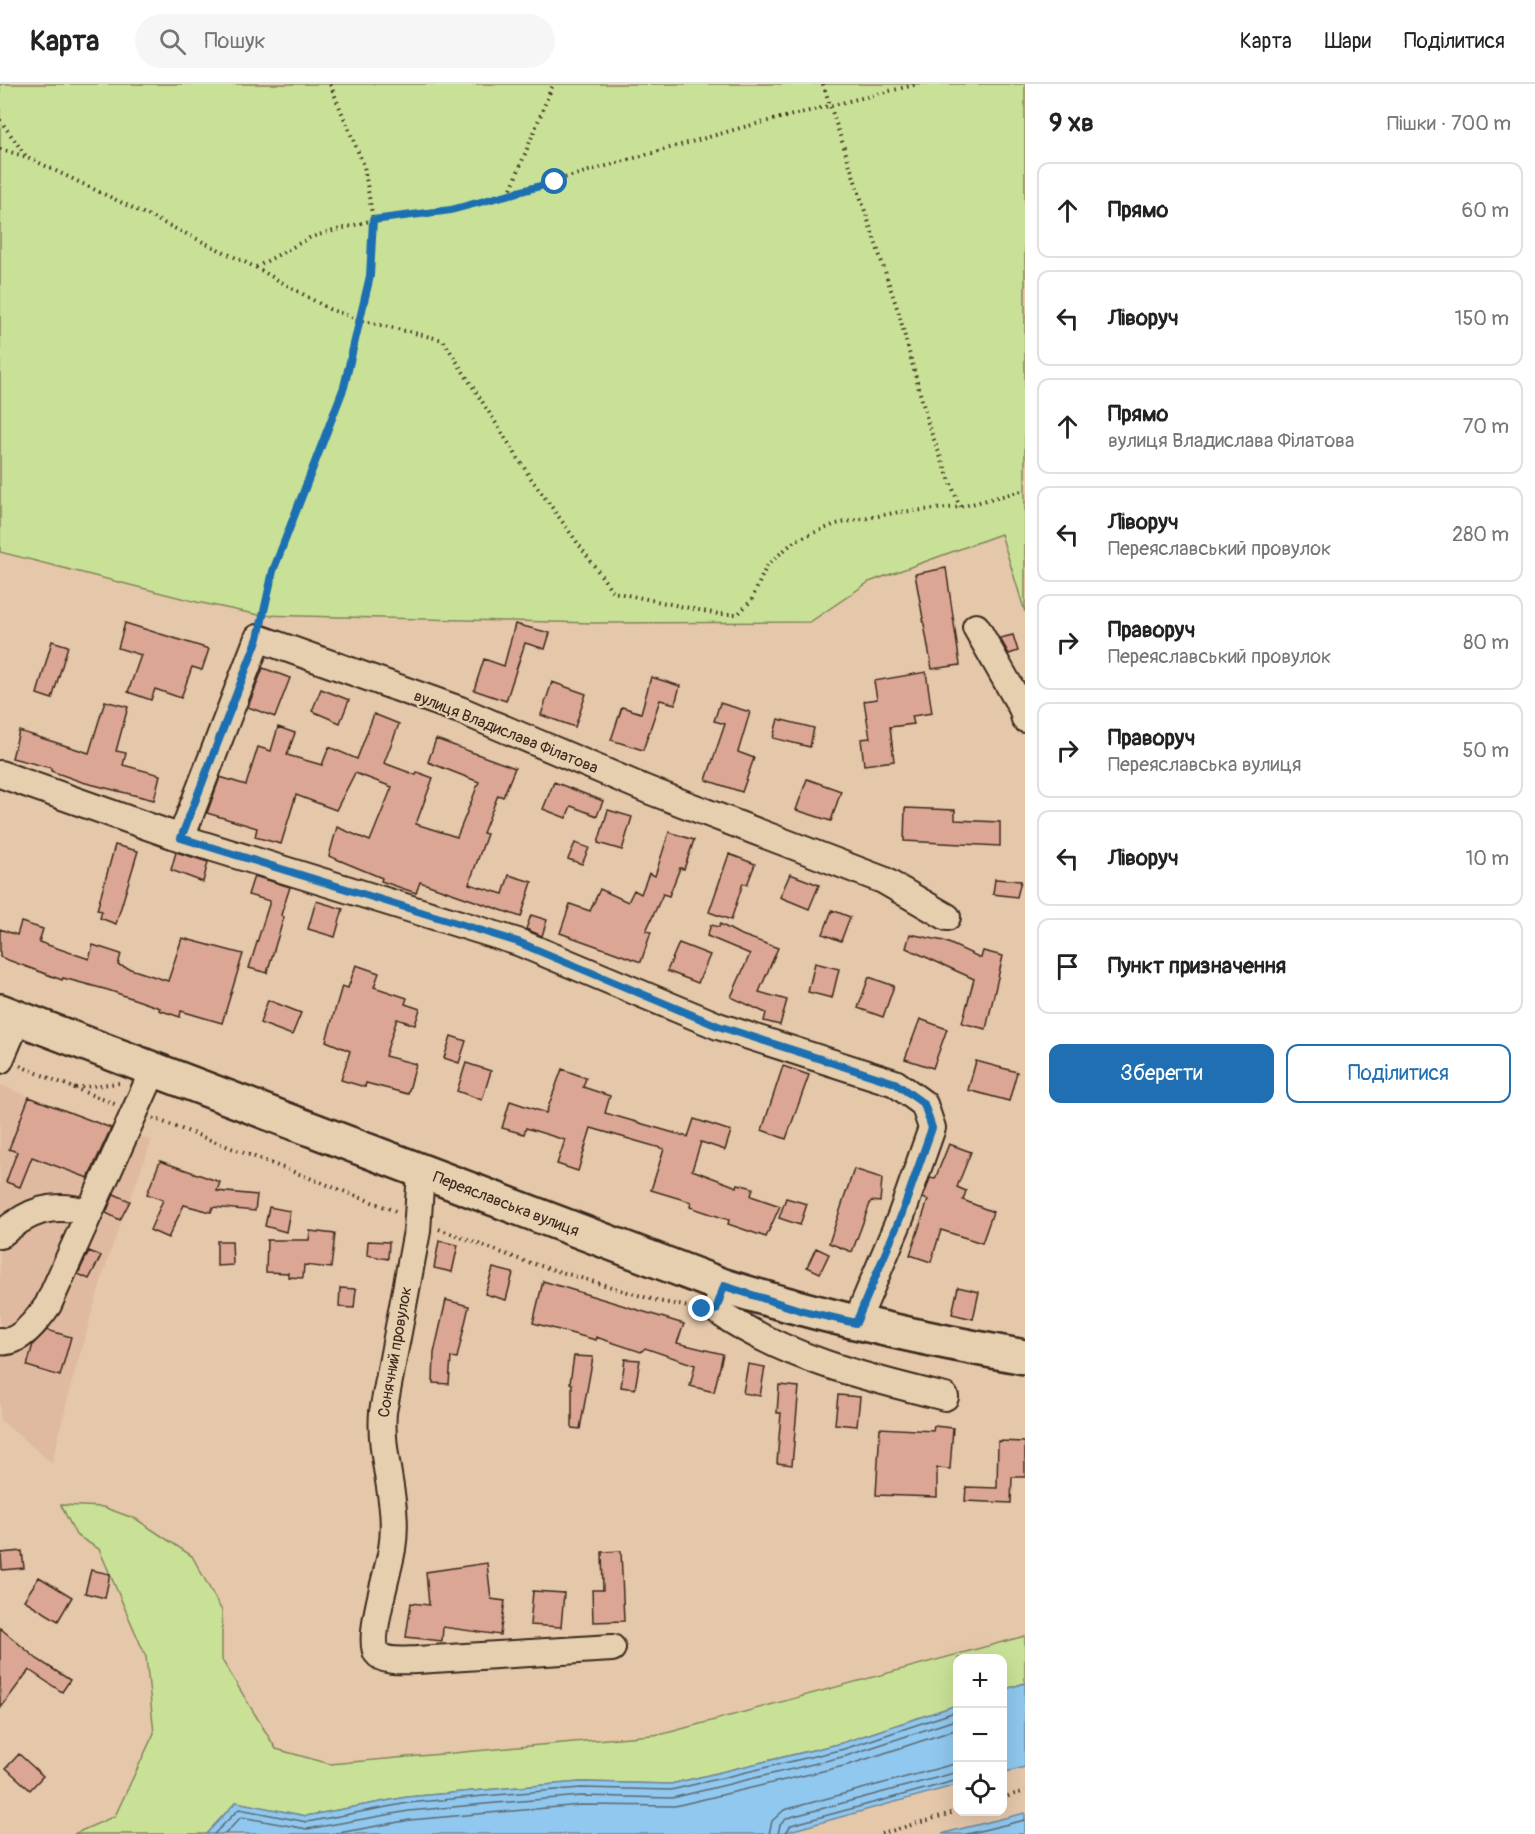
<!DOCTYPE html>
<html lang="uk">
<head>
<meta charset="utf-8">
<style>
  :root { --surface:#fff; --page:#f6f6f6; --text:#222; --muted:#767676; --line:#e0e0e0; --accent:#1f6fb2 }
  body { margin:0; font-family:Pangolin,sans-serif; background:var(--page); color:var(--text) }
  .controls { position:absolute; right:18px; bottom:18px; display:grid; overflow:hidden; border-radius:12px; box-shadow:0 6px 24px #0002 }
  .controls button { width:54px; height:54px; display:grid; place-items:center; padding:0; border:0; border-bottom:2px solid var(--line); background:var(--surface); color:var(--text); font:30px sans-serif }
  .stop { position:absolute; width:18px; height:18px; margin:-14px; border:4px solid #1f6fb2; border-radius:50%; background:#fff }
  .stop.end { background:#1f6fb2; border-color:#fff; box-shadow:0 2px 6px #0008 }
  .list { margin:0; padding:0; list-style:none }
  h2 { display:flex; justify-content:space-between; align-items:center; height:78px; margin:0; padding:0 24px; font-size:26px }
  h2 small { font-size:20px; font-weight:400; color:var(--muted) }
  .list li { display:grid; grid-template-columns:39px 1fr auto; gap:18px; align-items:center; box-sizing:border-box; height:96px; margin:0 12px 12px; padding:0 12px; border:2px solid var(--line); border-radius:12px }
  .list b { display:block; font-size:22px; white-space:nowrap }
  .list p { margin:0; font-size:20px; white-space:nowrap; color:var(--muted) }
  .list em { font-size:20px; font-style:normal; color:var(--muted) }
  .actions { display:flex; gap:12px; padding:18px 24px }
  .actions a { flex:1; padding:14px 0; border:2px solid var(--accent); border-radius:12px; text-align:center; font-size:21px; color:var(--accent) }
  .actions .main { background:var(--accent); color:#fff }
  .icon { flex:none; width:33px; height:33px; fill:none; stroke:currentColor; stroke-width:2; stroke-linecap:round; stroke-linejoin:round }
  .map { position:relative; flex:none; width:1025px; height:1750px; overflow:hidden }
  header { display:flex; align-items:center; gap:36px; box-sizing:border-box; height:84px; padding:0 30px; background:var(--surface); border-bottom:2px solid var(--line) }
  header strong { font-size:28px }
  nav { display:flex; gap:33px; margin-inline-start:auto; font-size:21px }
  .search { width:420px; height:54px; background:var(--page); display:flex; align-items:center; gap:15px; box-sizing:border-box; padding:0 21px; border-radius:33px; color:var(--muted); font-size:22px }
  main { display:flex }
  aside { flex:1; background:var(--surface) }
  .map>svg:first-child { display:block }
  .built { fill:#dfbaa0 }
  .green { fill:#c9e197; stroke:#82865a; stroke-width:1.5 }
  .water { fill:#90c8ef; stroke:#6e899b; stroke-width:1.5 }
  .lines { fill:none; stroke-linecap:round; stroke-linejoin:round }
  .shore { stroke:#5d6972; stroke-width:1.5 }
  .building { fill:#dca694; stroke:#3b2a1e; stroke-width:1.5 }
  .minor-casing { stroke:#3b2a1e; stroke-width:30 }
  .major-casing { stroke:#3b2a1e; stroke-width:38 }
  .path { stroke:#3b2a1e; stroke-width:4; stroke-dasharray:1.5 4.5; stroke-linecap:butt }
  .minor { stroke:#e6cfaf; stroke-width:26 }
  .major { stroke:#e6cfaf; stroke-width:33 }
  .route { stroke:#1f6fb2; stroke-width:8 }
  .labels { text-anchor:middle; dominant-baseline:central; stroke-width:4.5; stroke-linejoin:round; paint-order:stroke }
  .street-label { font-size:16px; fill:#3b2a1e; stroke:#e6cfaf }
</style>
</head>
<body>
<header>
<strong>Карта</strong>
<div class="search"><svg class="icon" aria-label="search" viewBox="0 0 24 24"><circle cx="10" cy="10" r="6"/><path d="M15 15l6 6"/></svg>Пошук</div>
<nav><a>Карта</a><a>Шари</a><a>Поділитися</a></nav>
</header>
<main>
<div class="map">
<svg width="1025" height="1750" viewBox="0 0 1025 1750">
  <rect width="100%" height="100%" fill="#e5c7aa"/>
  <filter id="ink" filterUnits="userSpaceOnUse"><feTurbulence type="fractalNoise" baseFrequency=".0167" numOctaves="2"/><feDisplacementMap in="SourceGraphic" scale="12" xChannelSelector="R" yChannelSelector="G"/><feConvolveMatrix kernelMatrix="1 2 1 2 8 2 1 2 1" color-interpolation-filters="sRGB"/></filter>
  <g filter="url(#ink)">
    <path class="built" d="M0 1001 116 1046 152 1056 108 1174 71 1301 52 1379 0 1336Z"/>
    <path class="green" d="M0 0H1025V528L1001 450 869 498 810 538 595 539 259 531 197 518 0 468Z
      M61 1421 103 1423 136 1435 192 1472 222 1527V1576L276 1665 330 1680 663 1650 1025 1552V1599L1003 1606 1002 1574H958L957 1621 842 1659 671 1700 581 1698 484 1706 407 1713 306 1732 236 1718 206 1750H74L115 1732 154 1649 146 1573 99 1465 76 1451Z"/>
    <path class="water" d="M1025 1599V1683L1003 1689V1606Z
      M957 1621V1701L779 1750H206L236 1718 306 1732 407 1713 484 1706 581 1698 671 1700 842 1659Z
      M1025 1729V1750H942L952 1747Z"/>
    <g class="lines">
      <path class="shore" d="M214 1750 239 1725 307 1738 408 1719 484 1712 581 1704 671 1706 844 1665 958 1627
        M225 1750 241 1733 307 1745 409 1727 485 1720 581 1712 672 1714 846 1672 958 1635
        M333 1750 410 1736 581 1721 675 1722 848 1681 958 1645
        M769 1750 772 1737 784 1726 958 1679
        M778 1750 780 1741 787 1734 958 1688
        M785 1750 791 1741 958 1696
        M967 1750 1025 1736"/>
    </g>
    <path class="building" d="M946 484 960 581 932 585 915 490Z
      M125 539 209 565 202 586 192 583 181 614 155 605 151 616 128 608 141 571 118 564Z
      M515 540 550 549 545 565 525 559 506 617 474 606 484 575 504 582Z
      M1013 551 1018 567 1009 570 1000 554Z
      M52 557 68 562 52 615 37 610Z
      M263 584 290 594 275 633 248 623Z
      M926 588 932 629 912 632 914 640 890 643 894 677 864 681 861 655 870 654 864 617 877 615 874 597Z
      M651 593 680 602 675 620 660 616 643 666 611 656 622 623 641 629Z
      M552 598 586 610 575 643 541 631Z
      M321 605 349 616 340 639 312 627Z
      M105 617 128 623 116 667 126 669 123 681 160 691 154 716 82 698 51 687V684L12 674 19 647 89 669Z
      M720 619 750 628 738 668 754 674 742 708 706 696 725 640 714 637Z
      M374 630 399 640 384 679 416 691 417 688 433 694 416 740 457 753 479 698 428 678 436 655 515 684 503 713 498 711 483 749 487 750 469 800 503 810 509 791 532 798 521 833 420 798 416 809 381 797 382 794 329 772 337 743 370 757 392 703 355 689 336 726 296 711 281 760 255 753 257 744 207 729 220 693 246 701 258 663 271 667 278 643 295 649 287 671 322 681 329 663 357 675Z
      M778 635 814 644 810 663 773 654Z
      M807 695 841 707 831 737 796 726Z
      M554 698 603 717 597 732 571 722 566 734 543 725Z
      M905 724 955 726V736L1000 738V762L904 757Z
      M608 726 632 733 622 766 598 759Z
      M669 748 694 756 684 785 680 784 669 812 663 810 646 847 651 848 641 878 560 849 570 820 590 827 600 805 628 818 634 806 641 810 649 789 655 792Z
      M575 759 589 764 582 780 568 775Z
      M115 761 138 767 116 840 100 834 102 827 97 826Z
      M176 768 208 778 203 798 171 786Z
      M729 770 755 780 747 801 743 799 731 836 709 828Z
      M790 790 819 801 809 825 780 813Z
      M254 792 290 803 281 831 284 833 267 889 249 884 270 817 248 811Z
      M995 795 1021 797 1017 813 993 810Z
      M316 817 343 825 335 853 308 845Z
      M832 826 850 833 841 857 823 850Z
      M531 831 547 836 542 852 526 845Z
      M21 838 43 845 39 858 89 875 93 861 121 870 118 881 168 897 182 854 243 870 222 939 181 927 180 933 159 926 160 924 108 906 63 894 62 896 0 873V845L17 851Z
      M720 840 739 850 778 864 759 908 787 916 780 941 764 937 766 929 731 913 750 870 707 852 711 841 719 843Z
      M910 850 944 857 981 874 983 867 1003 872 986 945 962 939 974 895 906 864Z
      M679 859 710 871 698 899 667 887Z
      M815 879 839 885 832 914 808 908Z
      M356 881 379 889 374 903 407 914 405 920 420 925 415 941 397 935 385 972 416 980 408 1010 366 999 365 1003 341 996 350 967 326 957 342 902 348 904Z
      M869 893 894 902 883 933 858 924Z
      M268 916 301 929 292 951 260 939Z
      M920 935 947 945 933 984 905 975Z
      M451 952 466 957 459 979 444 974Z
      M976 977 1017 988 1009 1017 968 1006Z
      M466 979 491 987 482 1016 457 1007Z
      M783 982 809 991 786 1055 762 1046Z
      M562 985 586 994 583 1003 610 1012 605 1029 688 1053 694 1035 731 1047 725 1066 701 1058 692 1086 737 1103 738 1100 753 1104 751 1112 780 1122 766 1153 728 1140 729 1136 690 1123 691 1118 651 1106 664 1065 591 1044 578 1087 557 1080 565 1056 526 1044 524 1050 502 1044 510 1017 546 1029Z
      M29 1013 111 1044 88 1094 32 1073 20 1103 6 1098 17 1068 9 1065Z
      M949 1060 971 1068 957 1103 966 1107 963 1116 993 1128 982 1159 941 1146 931 1178 910 1171 928 1116 923 1114 927 1103 930 1094 935 1095Z
      M160 1077 220 1098 217 1107 257 1111 255 1127 213 1123 211 1128 184 1121 168 1154 150 1146 163 1116 147 1110Z
      M854 1085 882 1094 880 1118 871 1117 852 1168 829 1159Z
      M114 1110 130 1117 120 1136 106 1129Z
      M786 1114 807 1120 800 1141 779 1134Z
      M269 1123 290 1127 286 1148 265 1142Z
      M310 1147 335 1150 331 1184 304 1181 303 1194 288 1193V1189L266 1188 267 1156H309Z
      M217 1157H232L233 1181 217 1182Z
      M368 1157 389 1158 388 1175 367 1171Z
      M439 1157 458 1161 452 1188 434 1184Z
      M816 1164 829 1170 820 1189 807 1183Z
      M89 1167 101 1172 89 1195 78 1190Z
      M493 1184 513 1189 506 1216 485 1210Z
      M543 1197 684 1240 677 1259 723 1270 714 1308 690 1302 695 1281 645 1264 641 1268 596 1253V1256L533 1239Z
      M958 1203 979 1208 973 1235 952 1230Z
      M340 1204 356 1205 354 1224 339 1223Z
      M446 1216 469 1222 457 1274 451 1273 449 1300 433 1299 434 1269Z
      M47 1246 71 1253 60 1292 27 1282 33 1260Z
      M574 1272 593 1273 580 1345 572 1344V1300L570 1299Z
      M625 1275 640 1276 635 1305 621 1303Z
      M748 1280 765 1283 760 1312 743 1309Z
      M779 1301 799 1303 792 1381 777 1379 781 1329H777Z
      M838 1311 860 1313 857 1342 835 1340Z
      M934 1342 953 1344 950 1385 937 1384V1413L876 1411 880 1344 933 1347Z
      M998 1357 1025 1358V1393H1012L1011 1419 965 1417 966 1403 997 1404Z
      M22 1467 24 1484 2 1486 1 1469Z
      M621 1467 624 1537 593 1538 592 1506H603L602 1468Z
      M487 1479 491 1515 505 1517 500 1551 443 1543 442 1557 406 1553 411 1519 429 1521 426 1488Z
      M91 1486 110 1490 105 1514 85 1509Z
      M39 1493 72 1513 58 1537 24 1516Z
      M533 1507 564 1509 561 1543 530 1541Z
      M0 1544 37 1575 70 1596 62 1608 29 1586 0 1625Z
      M19 1670 43 1692 30 1706 6 1684Z"/>
    <g class="lines">
      <defs>
        <path id="minor" d="M976 543 1022 624 1025 635
          M0 690 181 754 518 858 718 942 895 999 924 1020 932 1044 901 1132 856 1239
          M181 754 258 554 460 626 648 706 883 796 947 833
          M0 976 18 934
          M421 1088 417 1147 383 1328C379 1375 400 1418 392 1465 389 1486 367 1554 377 1569 384 1579 406 1576 417 1576L612 1564
          M0 1151C28 1127 53 1117 89 1129
          M724 1202 716 1226C782 1273 867 1294 945 1313
          M0 1257C19 1261 38 1235 48 1221L153 987"/>
        <path id="major" d="M0 927 724 1202C823 1233 923 1255 1025 1273"/>
      </defs>
      <use href="#minor" class="minor-casing"/>
      <use href="#major" class="major-casing"/>
      <path class="path" d="M823 0 899 230 929 343 960 423
        M0 36 26 72
        M0 65 27 73 255 183 329 225 360 236 443 256 530 393 613 508 718 530H738L751 517 767 481 796 456 836 440 899 428 960 423 1025 406
        M509 110 553 0
        M256 183 311 153 373 136 451 126 744 43 918 0
        M262 535 273 487 344 303 370 192 373 136 364 82 330 0
        M20 982 74 1004 119 999
        M74 1004 115 1020
        M153 1034 398 1128
        M439 1145 524 1177 658 1217 694 1224
        M1002 1714 1025 1707
        M881 1750 958 1727"/>
      <use href="#minor" class="minor"/>
      <use href="#major" class="major"/>
    </g>
  </g>
  <g class="lines" filter="url(#ink)">
    <path class="route" d="M555 98 451 126 373 136 370 192 344 303 273 487 258 554 181 754 518 858 718 942 895 999 924 1020 932 1044 901 1132 856 1239 803 1227 724 1202 716 1226 702 1225"/>
  </g>
  <g class="labels">
    <g class="street-label">
      <text transform="translate(506 648) rotate(22)">вулиця Владислава Філатова</text>
      <text transform="translate(506 1120) rotate(21)">Переяславська вулиця</text>
      <text transform="translate(395 1268) rotate(-80)">Сонячний провулок</text>
    </g>
  </g>
</svg>
<div class="controls">
<button>+</button>
<button>−</button>
<button><svg class="icon" aria-label="locate" viewBox="0 0 24 24"><circle cx="12" cy="12" r="6"/><path d="M12 2v4M12 18v4M2 12h4M18 12h4"/></svg></button>
</div>
<div class="stop" style="left:555px;top:98px"></div>
<div class="stop end" style="left:702px;top:1225px"></div>
</div>
<aside>
<h2>9 хв<small>Пішки · 700 m</small></h2>
<ul class="list">
<li><svg class="icon" aria-label="ahead" viewBox="0 0 24 24"><path d="M12 20V5M6 11l6-6 6 6"/></svg><div><b>Прямо</b></div><em>60 m</em></li>
<li><svg class="icon" aria-label="left" viewBox="0 0 24 24"><path d="M17 20v-9H6M10 6l-5 5 5 5"/></svg><div><b>Ліворуч</b></div><em>150 m</em></li>
<li><svg class="icon" aria-label="ahead" viewBox="0 0 24 24"><path d="M12 20V5M6 11l6-6 6 6"/></svg><div><b>Прямо</b><p>вулиця Владислава Філатова</p></div><em>70 m</em></li>
<li><svg class="icon" aria-label="left" viewBox="0 0 24 24"><path d="M17 20v-9H6M10 6l-5 5 5 5"/></svg><div><b>Ліворуч</b><p>Переяславський провулок</p></div><em>280 m</em></li>
<li><svg class="icon" aria-label="right" viewBox="0 0 24 24"><path d="M7 20v-9h11M14 6l5 5-5 5"/></svg><div><b>Праворуч</b><p>Переяславський провулок</p></div><em>80 m</em></li>
<li><svg class="icon" aria-label="right" viewBox="0 0 24 24"><path d="M7 20v-9h11M14 6l5 5-5 5"/></svg><div><b>Праворуч</b><p>Переяславська вулиця</p></div><em>50 m</em></li>
<li><svg class="icon" aria-label="left" viewBox="0 0 24 24"><path d="M17 20v-9H6M10 6l-5 5 5 5"/></svg><div><b>Ліворуч</b></div><em>10 m</em></li>
<li><svg class="icon" aria-label="arrive" viewBox="0 0 24 24"><path d="M6 21V4h12l-3 4 3 4H6"/></svg><div><b>Пункт призначення</b></div></li>
</ul>
<div class="actions"><a class="main">Зберегти</a><a>Поділитися</a></div>
</aside>
</main>
</body>
</html>
